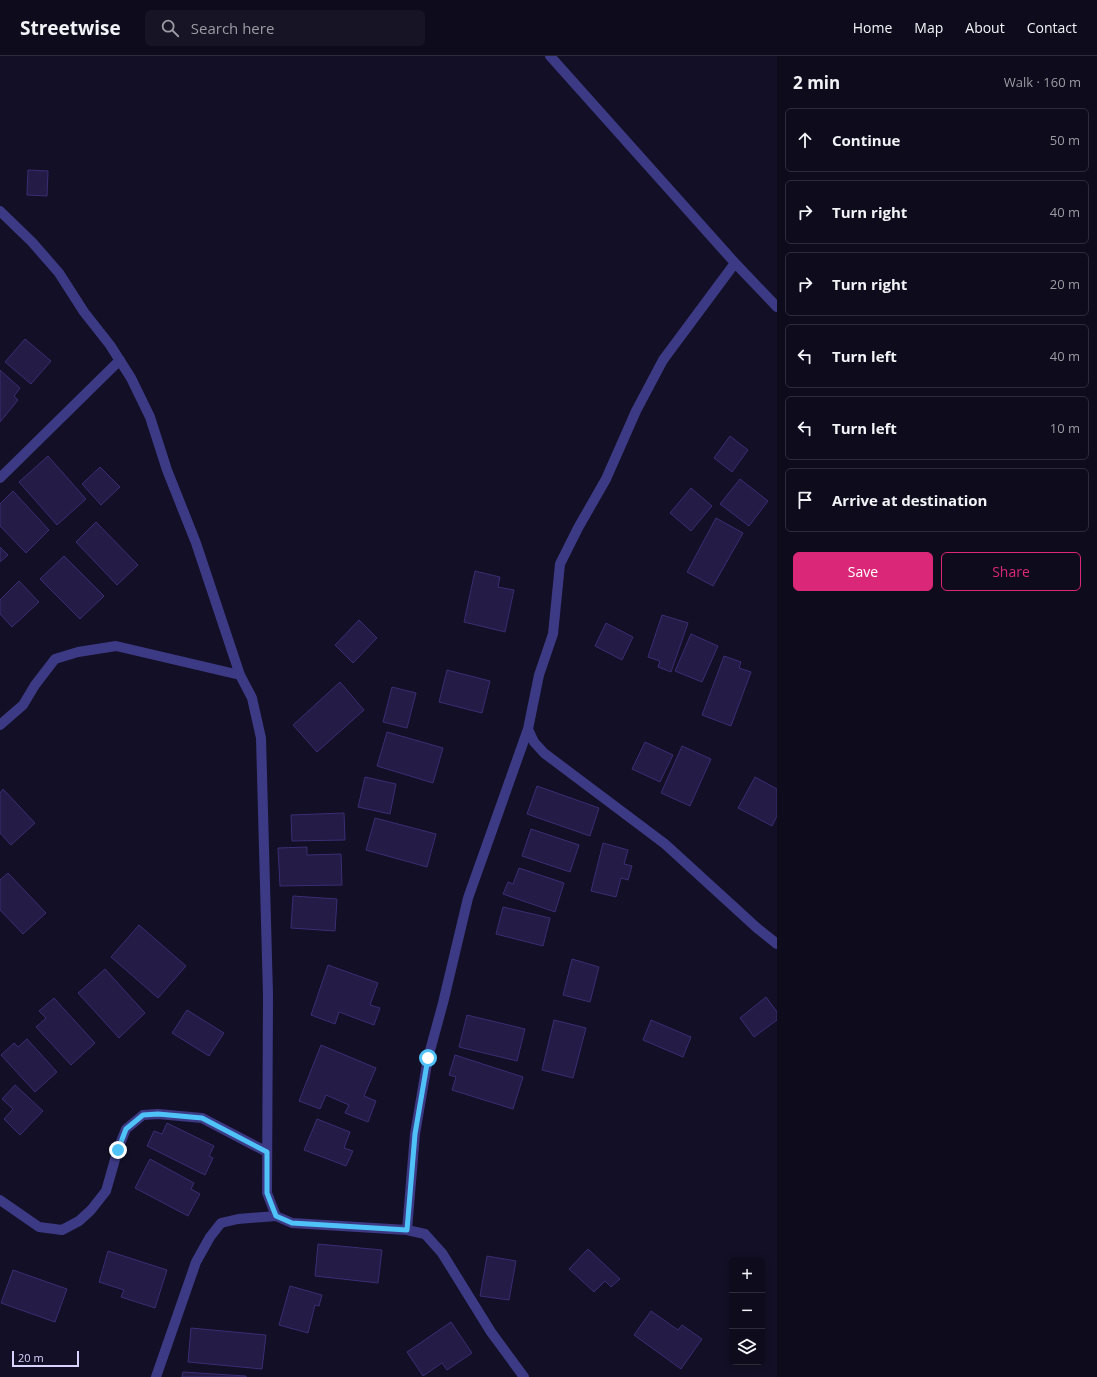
<!DOCTYPE html>
<html lang="en">
<head>
<meta charset="utf-8">
<style>
  :root { --surface:#0e0b1c; --page:#171425; --text:#f1f3f6; --muted:#9b9ba3; --line:#2e2b3b; --accent:#db2777 }
  body { margin:0; font-family:"Open Sans",sans-serif; background:var(--page); color:var(--text) }
  .controls { position:absolute; right:12px; bottom:12px; display:grid; overflow:hidden; border-radius:6px; box-shadow:0 2px 6px #0003 }
  .controls button { width:36px; height:36px; display:grid; place-items:center; padding:0; border:0; border-bottom:1px solid var(--line); background:var(--surface); color:var(--text); font:20px sans-serif }
  .scale { position:absolute; left:12px; bottom:10px; width:67px; box-sizing:border-box; padding-left:4px; border:2px solid #d9d4ff; border-top:0; font-size:11px; line-height:14px; white-space:nowrap; color:#d9d4ff; -webkit-text-stroke:3px #130f26; paint-order:stroke }
  .stop { position:absolute; width:12px; height:12px; margin:-9px; border:3px solid #4fc3f7; border-radius:50%; background:#fff }
  .stop.end { background:#4fc3f7; border-color:#fff; box-shadow:0 1px 4px #0008 }
  .list { margin:0; padding:0; list-style:none }
  h2 { display:flex; justify-content:space-between; align-items:center; height:52px; margin:0; padding:0 16px; font-size:17px }
  h2 small { font-size:13px; font-weight:400; color:var(--muted) }
  .list li { display:grid; grid-template-columns:26px 1fr auto; gap:12px; align-items:center; box-sizing:border-box; height:64px; margin:0 8px 8px; padding:0 8px; border:1px solid var(--line); border-radius:6px }
  .list b { display:block; font-size:15px; white-space:nowrap }
  .list em { font-size:13px; font-style:normal; color:var(--muted) }
  .actions { display:flex; gap:8px; padding:12px 16px }
  .actions a { flex:1; padding:9px 0; border:1px solid var(--accent); border-radius:6px; text-align:center; font-size:14px; color:var(--accent) }
  .actions .main { background:var(--accent); color:#fff }
  .icon { flex:none; width:22px; height:22px; fill:none; stroke:currentColor; stroke-width:2; stroke-linecap:round; stroke-linejoin:round }
  .map { position:relative; flex:none; width:777px; height:1321px; overflow:hidden }
  header { display:flex; align-items:center; gap:24px; box-sizing:border-box; height:56px; padding:0 20px; background:var(--surface); border-bottom:1px solid var(--line) }
  header strong { font-size:19px }
  nav { display:flex; gap:22px; margin-inline-start:auto; font-size:14px }
  .search { width:280px; height:36px; background:var(--page); display:flex; align-items:center; gap:10px; box-sizing:border-box; padding:0 14px; border-radius:6px; color:var(--muted); font-size:15px }
  main { display:flex }
  aside { flex:1; background:var(--surface) }
  .map>svg:first-child { display:block }
  .building { fill:#241b47; stroke:#3b2d73 }
  .lines { fill:none; stroke-linecap:round; stroke-linejoin:round }
  .street { stroke:#3d3a85; stroke-width:10 }
  .route { stroke:#4fc3f7; stroke-width:5 }
</style>
</head>
<body>
<header>
<strong>Streetwise</strong>
<div class="search"><svg class="icon" aria-label="search" viewBox="0 0 24 24"><circle cx="10" cy="10" r="6"/><path d="M15 15l6 6"/></svg>Search here</div>
<nav><a>Home</a><a>Map</a><a>About</a><a>Contact</a></nav>
</header>
<main>
<div class="map">
<svg width="777" height="1321" viewBox="0 0 777 1321">
  <rect width="100%" height="100%" fill="#130f26"/>
  <path class="building" d="M28 114 48 115 47 140 27 139Z
    M25 283 51 305 31 328 5 306Z
    M0 314 20 332 14 340 18 344 0 366Z
    M730 380 748 394 732 416 714 402Z
    M48 400 86 443 57 469 19 426Z
    M100 411 120 431 101 449 82 428Z
    M740 423 768 445 749 470 720 448Z
    M691 432 712 450 691 475 670 457Z
    M13 435 49 474 26 497 0 470V448Z
    M716 462 743 477 713 530 687 516Z
    M96 466 138 509 117 529 76 486Z
    M0 491 8 499 0 506Z
    M64 500 104 540 80 563 40 523Z
    M475 515 500 521 498 531 514 534 505 576 464 566Z
    M19 525 39 546 12 571 0 558V544Z
    M662 559 688 567 671 616 658 611 660 605 648 601Z
    M359 564 377 582 353 607 335 589Z
    M606 567 633 581 622 604 595 590Z
    M691 578 718 590 702 626 675 615Z
    M724 600 741 606 739 612 751 616 731 670 702 659Z
    M447 614 490 625 482 657 439 646Z
    M340 626 364 654 317 696 293 669Z
    M392 631 416 637 407 672 383 666Z
    M387 676 443 692 433 727 377 710Z
    M645 686 673 699 660 726 632 713Z
    M682 690 711 703 690 750 661 737Z
    M365 721 396 728 390 758 358 751Z
    M755 721 777 733V760L772 770 738 752Z
    M537 730 599 752 590 780 527 758Z
    M3 733 35 767 11 789 0 777V737Z
    M344 757 345 784 292 785 291 759Z
    M375 762 436 778 427 811 366 794Z
    M531 773 579 789 570 816 522 800Z
    M603 787 628 794 624 808 632 810 628 824 621 822 616 841 591 835Z
    M307 791V799L341 798 342 829 280 830 278 792Z
    M519 812 564 827 555 856 503 838 508 826 513 828Z
    M8 817 46 857 23 878 0 854V824Z
    M293 840 337 843 335 875 291 872Z
    M503 851 550 862 543 890 496 878Z
    M139 869 186 910 158 942 111 901Z
    M572 903 599 911 590 946 563 939Z
    M328 909 378 927 370 949 380 952 374 969 339 956 335 968 311 959Z
    M105 913 145 957 119 982 78 937Z
    M766 941 777 956V964L754 981 740 962Z
    M54 942 95 987 71 1009 36 971 46 962 39 955Z
    M187 954 224 977 209 1000 172 977Z
    M467 959 525 973 517 1005 459 991Z
    M554 964 586 972 573 1022 542 1014Z
    M651 964 691 981 683 1001 643 984Z
    M27 983 57 1016 35 1036 1 999 14 987 18 991Z
    M321 989 376 1012 364 1040 376 1045 368 1066 345 1057 349 1049 326 1039 320 1053 299 1045Z
    M455 999 523 1021 513 1053 452 1034 456 1021 449 1019Z
    M15 1029 43 1055 20 1079 4 1063 13 1053 2 1043Z
    M317 1063 350 1076 344 1092 353 1095 346 1110 304 1094Z
    M167 1067 214 1090 209 1100 213 1102 205 1119 147 1090 154 1075 162 1078Z
    M150 1103 194 1127 191 1133 200 1138 188 1160 135 1132Z
    M318 1188 382 1194 378 1227 315 1220Z
    M588 1193 620 1223 611 1231 605 1225 594 1236 569 1213Z
    M108 1195 167 1214 155 1252 121 1241 124 1234 99 1226Z
    M487 1200 516 1205 509 1244 480 1240Z
    M13 1214 67 1233 55 1266 1 1247Z
    M290 1230 322 1239 319 1250 315 1249 308 1277 279 1269Z
    M651 1255 678 1274 682 1269 702 1283 681 1313 634 1279Z
    M451 1266 472 1297 447 1314 442 1307 423 1320 407 1296Z
    M191 1272 266 1279 262 1313 188 1306Z
    M183 1316 246 1320V1321H182Z"/>
  <g class="lines">
    <path class="street" d="M550 0 735 207 777 251
      M0 155 32 186 59 217 84 256 110 289 131 322 150 361 167 414 196 487 240 619 252 642 261 682 268 939 267 1137 276 1160 292 1167 407 1174 425 1178 442 1197 491 1276 524 1321
      M735 207 663 304 636 355 606 423 578 472 560 508 553 578 539 619 528 673 534 686 544 697 665 788 757 872 777 888
      M0 422 120 304
      M0 669 23 649 35 629 55 603 78 596 116 590 240 619
      M0 1144 39 1171 62 1174 79 1165 91 1154 106 1135 118 1093 126 1073 143 1059 158 1058 202 1062 267 1096
      M407 1174 415 1078 428 1002 443 947 468 842 528 673
      M156 1321 196 1206 210 1181 221 1167 238 1163 276 1160"/>
  </g>
  <g class="lines">
    <path class="route" d="M118 1094 126 1073 143 1059 158 1058 202 1062 267 1096V1137L276 1160 292 1167 407 1174 415 1078 428 1002"/>
  </g>
</svg>
<div class="controls">
<button>+</button>
<button>−</button>
<button><svg class="icon" aria-label="layers" viewBox="0 0 24 24"><path d="M12 4l9 5-9 5-9-5zM3 14l9 5 9-5"/></svg></button>
</div>
<div class="scale">20 m</div>
<div class="stop" style="left:428px;top:1002px"></div>
<div class="stop end" style="left:118px;top:1094px"></div>
</div>
<aside>
<h2>2 min<small>Walk · 160 m</small></h2>
<ul class="list">
<li><svg class="icon" aria-label="ahead" viewBox="0 0 24 24"><path d="M12 20V5M6 11l6-6 6 6"/></svg><div><b>Continue</b></div><em>50 m</em></li>
<li><svg class="icon" aria-label="right" viewBox="0 0 24 24"><path d="M7 20v-9h11M14 6l5 5-5 5"/></svg><div><b>Turn right</b></div><em>40 m</em></li>
<li><svg class="icon" aria-label="right" viewBox="0 0 24 24"><path d="M7 20v-9h11M14 6l5 5-5 5"/></svg><div><b>Turn right</b></div><em>20 m</em></li>
<li><svg class="icon" aria-label="left" viewBox="0 0 24 24"><path d="M17 20v-9H6M10 6l-5 5 5 5"/></svg><div><b>Turn left</b></div><em>40 m</em></li>
<li><svg class="icon" aria-label="left" viewBox="0 0 24 24"><path d="M17 20v-9H6M10 6l-5 5 5 5"/></svg><div><b>Turn left</b></div><em>10 m</em></li>
<li><svg class="icon" aria-label="arrive" viewBox="0 0 24 24"><path d="M6 21V4h12l-3 4 3 4H6"/></svg><div><b>Arrive at destination</b></div></li>
</ul>
<div class="actions"><a class="main">Save</a><a>Share</a></div>
</aside>
</main>
</body>
</html>
